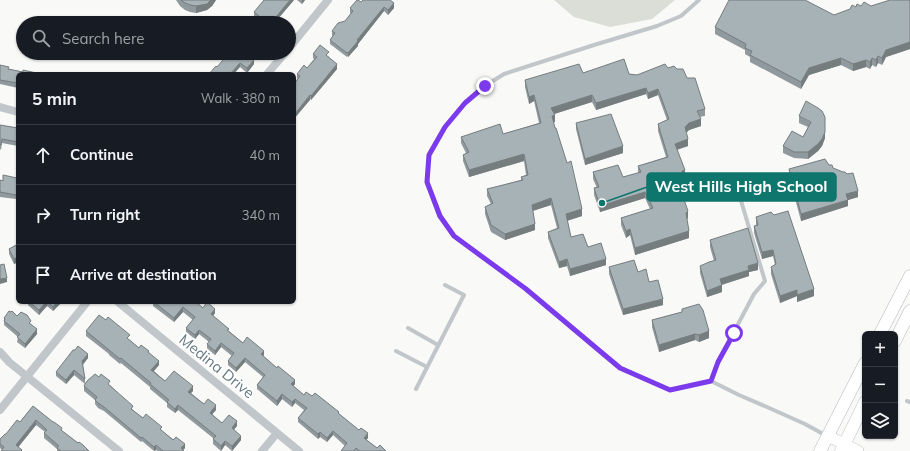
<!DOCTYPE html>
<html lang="en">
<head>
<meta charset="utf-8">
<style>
  :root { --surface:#171b24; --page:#20242c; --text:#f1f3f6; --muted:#9ea1a6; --line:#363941 }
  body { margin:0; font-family:Mulish,sans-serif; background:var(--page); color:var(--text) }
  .controls { position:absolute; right:12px; bottom:12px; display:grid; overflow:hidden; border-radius:6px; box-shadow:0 1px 3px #0004 }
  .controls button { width:36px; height:36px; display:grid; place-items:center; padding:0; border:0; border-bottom:1px solid var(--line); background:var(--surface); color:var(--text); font:20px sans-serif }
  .stop { position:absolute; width:12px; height:12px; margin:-9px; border:3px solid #7c3aed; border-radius:50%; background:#fff }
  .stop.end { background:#7c3aed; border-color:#fff; box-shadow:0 1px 4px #0008 }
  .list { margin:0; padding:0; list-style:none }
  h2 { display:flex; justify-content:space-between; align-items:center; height:52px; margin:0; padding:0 16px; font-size:17px }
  h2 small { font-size:13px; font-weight:400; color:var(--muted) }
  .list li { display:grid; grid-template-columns:26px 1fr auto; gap:12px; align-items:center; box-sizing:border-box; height:60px; padding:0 16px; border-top:1px solid var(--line) }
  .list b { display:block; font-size:15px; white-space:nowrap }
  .list em { font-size:13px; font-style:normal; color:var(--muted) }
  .icon { flex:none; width:22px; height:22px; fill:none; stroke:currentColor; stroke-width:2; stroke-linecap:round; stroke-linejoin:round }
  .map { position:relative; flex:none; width:910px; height:451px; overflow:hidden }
  .search { position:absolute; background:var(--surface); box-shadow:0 1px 3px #0004; left:16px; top:16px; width:280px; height:44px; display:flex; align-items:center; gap:10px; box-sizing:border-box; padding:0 14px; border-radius:22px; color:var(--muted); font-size:15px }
  .panel { position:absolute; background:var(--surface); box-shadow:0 1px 3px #0004; left:16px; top:72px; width:280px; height:232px; border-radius:6px }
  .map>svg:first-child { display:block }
  .pitch { fill:#daded6 }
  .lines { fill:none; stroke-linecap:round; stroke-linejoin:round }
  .secondary-casing { stroke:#b3babd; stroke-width:12 }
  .primary-casing { stroke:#b4babd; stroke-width:13 }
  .lane { stroke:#c0c6c9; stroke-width:4 }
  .street { stroke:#c0c6c9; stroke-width:8 }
  .secondary { stroke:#fff; stroke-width:11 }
  .primary { stroke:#fff; stroke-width:12 }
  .wall { fill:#90999d }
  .shaded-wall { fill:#757d7f }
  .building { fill:#a7b2b6; stroke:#757d7f }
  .route { stroke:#7c3aed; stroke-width:5 }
  .labels { text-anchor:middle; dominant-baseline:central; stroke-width:4; stroke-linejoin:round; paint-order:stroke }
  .street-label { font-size:15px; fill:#657981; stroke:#fff }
  .leader { fill:none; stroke:#0f766e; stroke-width:1.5 }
  .callout-dot { fill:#0f766e; stroke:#fff; stroke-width:1.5 }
  .callout { fill:#0f766e; stroke:#0f766e; stroke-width:1.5 }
  .callout-label { font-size:16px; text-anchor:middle; font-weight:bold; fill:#fff }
</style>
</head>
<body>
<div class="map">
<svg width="910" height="451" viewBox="0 0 910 451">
  <rect width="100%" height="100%" fill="#f9f9f7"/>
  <path class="pitch" d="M554 0H675L652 19 610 27 574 17Z"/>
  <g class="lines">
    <defs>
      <path id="secondary" d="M828 436 858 451"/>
      <path id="primary" d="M880 334 910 276
        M895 341 910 311
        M820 451 865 363
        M841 451 865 402"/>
    </defs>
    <use href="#secondary" class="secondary-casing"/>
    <use href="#primary" class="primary-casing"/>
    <path class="lane" d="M699 0 681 16 657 26 594 45 504 74 485 86 465 103 445 127 429 155 427 182 439 216 454 236 526 289 621 368 670 390 711 381 739 395 767 407 805 424 825 435
      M408 328 438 345
      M396 351 427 367
      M711 381 718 362 754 294 765 281 739 194
      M416 389 464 295 445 285
      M907 401 910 402"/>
    <path class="street" d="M289 48 328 0
      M267 74 285 53
      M0 107 18 112
      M118 302 299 451
      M0 352 9 362 119 451
      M0 410 87 302
      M262 451 277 433"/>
    <use href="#secondary" class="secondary"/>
    <use href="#primary" class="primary"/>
  </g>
  <path class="wall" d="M176 0H216L212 6 207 10 196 13 190 12 185 10 180 6Z
    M294 0 278 19 257 18 254 16V12Z
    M297 0H305L302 4Z
    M910 0V49L886 57 882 65 878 63 876 67 872 65 870 69 866 67 853 71 841 65 809 75 801 89 750 62V57L745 54V50L715 34V27L834 15 861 6H871Z
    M392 1 394 8 388 15 384 11 358 44V46L348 57 347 56V57L330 44V40L333 36 332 35V31L345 21 351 13H350V8L361 2Z
    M255 53 251 57 254 64 247 73 240 67H217Z
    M313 54 329 56 328 57 337 69 311 100 297 78V74L307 68 314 59 313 58Z
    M0 65 9 69 23 72 41 74H18V88L0 84Z
    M668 68 687 78 705 109V116L699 117 701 126 689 130 686 133 688 146 677 150 685 176 683 177 685 193 682 194 688 218 687 219 689 238 635 255 630 235 626 238 621 225V218L650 209 645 198 600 212 594 195V188H597L593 179V172L623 177 638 173V166L666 157 658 131V124L667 120 658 95 648 99 646 94 596 110 592 102 554 114 555 122H553L582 216 567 221 571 237 588 247 606 265 570 276 567 266 559 268 548 238V232L557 228 551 205 533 211 535 230 505 240 491 232 485 214V207L491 204 487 196V189L521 180V177L526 175 524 161 469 177 463 161V155L466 153 461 143V137L503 134 539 123 534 101 529 104 525 87V80L583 73 629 74 637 75Z
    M799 116 825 130V138L822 146 818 151 808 159 794 158 783 153V146L803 137 808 127 799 123Z
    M576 123 623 153 585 165 576 129Z
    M0 125 18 128V150V146L2 143 1 150 0 149Z
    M829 165 833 168 858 197 848 200V206L801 221 789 176V169Z
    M0 180 3 181 18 180V201L16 200V199L0 197Z
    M756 217 814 296 797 302V296L780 303 771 274V267L775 265 773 256 762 259 754 233V226H756Z
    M710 240 758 270 749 272V276L722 285V292L707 297 700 273V266L714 261 710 247Z
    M18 244V262L14 264 9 254V249Z
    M609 267 638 272 649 282 663 305 623 315 609 274Z
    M28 302H61V303L53 311 47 306 39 315 28 305Z
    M153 302H196L203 308 215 313 213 316 229 331 243 343 264 355 263 356 295 384 293 386 304 395 312 396 339 414 368 438 366 440 377 448 386 451H341L345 446 333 435 327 442 320 437 318 439 298 422V418L304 410 295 403 292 407 282 399 277 406 257 389V385L263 377 245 362 236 372 228 365V361L232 356 221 347 215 355 207 349V344L209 342 199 334 195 339 186 332V328L193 320 183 312 174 322 153 306Z
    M682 312 709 338 699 342 695 340 659 352 652 327V320Z
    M17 316 31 324 37 334 25 348 17 342 18 337 4 325V318Z
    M86 331 130 340 139 348 149 353 159 365 154 371 165 381 193 391 191 393 204 404 216 410 212 414 222 423 237 426 234 429 241 440 232 451 225 445 221 451 213 444V438L178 410 175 413 167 407V403L150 389V387L121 363 120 364 109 355V354L86 336Z
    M88 358 83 365 85 379V384L74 375 66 384 56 376V372Z
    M110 385 133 410 143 418 162 431 185 448 183 450 184 451H157L156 450 154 451 142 441 141 442 104 411 98 408 95 404V400L84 391V386Z
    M33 406 62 431 89 451H57V449L44 438V433L45 432 36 425 18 447 22 451 2 450 0 448V439L20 422Z"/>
  <path class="shaded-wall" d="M211 0H216L212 6 207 10 196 13V6Z
    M290 0H294L276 21V17Z
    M302 0H305L302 4Z
    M394 3V8L388 15V10Z
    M384 7V11L358 44V46L348 57V53L357 40Z
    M910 42V49L886 57 882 65V58L886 50Z
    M251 53H255L249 60V56Z
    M878 56V63L876 67V60Z
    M841 58V65L809 75 801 89V82L809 68Z
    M872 58V65L870 69V62Z
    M254 60V64L247 73V68Z
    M866 60V67L853 71V64Z
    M240 63V67L234 74H230Z
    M337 64V69L311 100V96Z
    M646 88V94L596 110V103Z
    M658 89V95L648 99V93Z
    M310 95V100L294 119V115Z
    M534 95V101L529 104V97Z
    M592 95V102L551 115V108Z
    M555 115V122L552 123V116Z
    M701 119V126L689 130 685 134V127L689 123Z
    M825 124V138L822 146 818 151 808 159V152Z
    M688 139V146L675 150V144Z
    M623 146V153L585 165V159Z
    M524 154V161L469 177V170Z
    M685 170V176L682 177V171Z
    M685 186V193L680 194V188Z
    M858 191V197L848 200V206L801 221V214L846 194Z
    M645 192V198L600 212V206Z
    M551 198V205L532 211V205Z
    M582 209V216L566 221V214Z
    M688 211V218L686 220V213Z
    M535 224V230L505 240V234Z
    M630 229V235L626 238V231Z
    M689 231V238L635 255V248Z
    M773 250V256L762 259V252Z
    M18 257V262L14 264V259Z
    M567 259V266L559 268V262Z
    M606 259V265L570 276V269Z
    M758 263V270L749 272V276L720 285V279L748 266Z
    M7 278V282L0 284V279Z
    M722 285V292L707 297V291Z
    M814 289V296L797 302V295Z
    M797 290V296L780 303V296Z
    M663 299V305L623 315V309Z
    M46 302H47V306L39 315V310Z
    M57 302H61V303L53 311V307Z
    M183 307V312L174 322V318Z
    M215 309V313L211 319V314Z
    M37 329V334L25 348V344Z
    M199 330V334L195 339V335Z
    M709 331V338L699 342V335Z
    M695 334V340L659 352V345Z
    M221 343V347L215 355V351Z
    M264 351V355L261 359V354Z
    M88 354V358L82 365V361Z
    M245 358V362L236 372V368Z
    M159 361V365L151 374V370Z
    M74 370V375L66 384V380Z
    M295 380V384L291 389V384Z
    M193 386V391L188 396V392Z
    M282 394V399L277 406V401Z
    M295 399V403L292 407V402Z
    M178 405V410L175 413V409Z
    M216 405V410L210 417V413Z
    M36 420V425L16 450V445Z
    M237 421V426L232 432V428Z
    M333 431V435L327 442V438Z
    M320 432V437L318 439V434Z
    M368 433V438L364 443V438Z
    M241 436V440L232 451V446Z
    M225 441V445L221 451V446Z
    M185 444V448L182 451 181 448Z
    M156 445V450L154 451V447Z"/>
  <path class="building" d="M181 0H211L207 4 196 6 190 5 185 3Z
    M264 0H290L276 17 283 23H253L259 16 254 12Z
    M357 0H358L361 2 363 0H390L394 3 388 10 384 7 357 40 358 41 348 53 347 52V53L330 40 335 33 332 31 338 23 345 21 353 11 350 8Z
    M729 0H805L834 15 850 9 852 5 856 7 857 4 861 6 864 2 871 6 890 0H910V42L886 50 882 58 878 56 876 60 872 58 870 62 866 60 853 64 841 58 809 68 801 82 750 55 752 51 745 48 746 44 715 27Z
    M320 45 329 52 326 55 337 64 311 96 310 95 294 115V84L300 76 297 74 304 65 307 68 317 57 313 54Z
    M229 53H251L249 56 254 60 247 68 240 63 230 74H209L216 66 217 67Z
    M624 59 629 74 637 75 665 64 668 68 674 66 677 69H683L687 78H695L705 109 697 111 701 119 689 123 685 127 688 139 675 144 685 170 682 171 685 186 680 188 688 211 686 213 689 231 635 248 630 229 626 231 621 218 653 208 645 192 600 206 594 188 599 187 593 172 618 165 623 177 641 172 638 166 668 157 658 124 669 119 658 89 648 93 646 88 596 103 592 95 551 108 555 115 552 116 555 128H556L567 163 571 161 582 209 566 214 571 237 583 234 588 247 601 243 606 259 570 269 567 259 559 262 548 232 559 228 551 198 532 205 535 224 505 234 491 225 485 207 493 203 487 189 523 180 521 177 528 175 524 154 469 170 463 155 469 152 461 137 500 124 503 134 541 123 534 95 529 97 525 80 579 64 583 73Z
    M0 65 9 67 8 69 23 72V70L41 74H18V83L0 80Z
    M806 101 818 108 822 111 825 117V132L822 139 818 144 808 152H794L783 146 792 131 803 137 811 122 799 116Z
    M611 114 623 146 585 159 576 123Z
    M0 125 18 128V142L2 139 1 145H0Z
    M825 159 829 165H832L833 168 843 172H845L847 174 853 173 858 191 846 194 848 200 801 214 789 169Z
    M3 175 17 178V179L18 180V196H16V195L0 192V180L3 181Z
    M788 211 814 289 797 295V290L780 296 771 267 776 264 773 250 762 252 754 226 758 225 756 217 771 212 774 215Z
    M748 228 758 263 748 266 749 270 720 279 722 285 707 291 700 266 709 262 716 260 710 240Z
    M18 244V257L14 259 9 249Z
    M634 260 638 272 646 269 649 282 658 280 663 299 623 309 609 267Z
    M4 264 7 278 0 279V265Z
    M29 302H46L39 310Z
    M48 302H57L53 307Z
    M154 302H196L203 308 207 302 215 309 211 314 229 329 227 330 243 343 247 337 264 351 261 354 277 368 278 366 295 380 291 384 304 395 306 392 312 396 315 393 339 412 338 413 359 430 361 428 368 433 364 438 377 448 380 445 386 451H360L356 448 354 451H341L347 443 333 431 327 438 320 432 318 434 298 418 307 408 295 399 292 402 282 394 277 401 257 385 265 375 245 358 236 368 228 361 234 353 221 343 215 351 207 344 211 339 199 330 195 335 186 328 195 317 183 307 174 318Z
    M699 304 703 310 709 331 699 335 695 334 659 345 652 320 682 312V309Z
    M9 311 11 312 12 311 17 316 21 312 27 315 31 321 29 323 37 329 25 344 17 337 20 334 4 321 5 319 4 318Z
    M99 315 106 320 108 317 130 335 127 338 139 348 141 345 149 351 148 352 159 361 151 370 165 381 174 371 193 386 188 392 204 404 208 399 216 405 210 413 222 423 229 415 237 421 232 428 241 436 232 446 225 441 221 446 213 439 216 436 178 405 175 409 167 402 169 400 150 384 151 383 121 358 120 359 109 350 86 331Z
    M78 346 88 354 82 361 85 379 74 370 66 380 56 372 73 350H75Z
    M95 374 99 377 101 374 110 381 108 384 133 406 131 409 143 418 146 414 162 427 160 429 173 440 176 437 185 444 181 448 184 451H163L156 445 154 447 142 437 141 438 104 407 98 403 95 400 97 397 84 386 87 381Z
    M33 406 53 422H54L62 428 61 430 78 443 79 442 83 445 89 451H61L57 448 59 446 44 433 47 430 36 420 16 445 22 450 21 451H1L4 447 0 444V439L5 434H6L17 420 20 422Z"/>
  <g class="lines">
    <path class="route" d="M485 86 465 103 445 127 429 155 427 182 440 216 454 236 526 289 620 368 670 390 711 381 718 362 734 333"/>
  </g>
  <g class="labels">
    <g class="street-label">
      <text transform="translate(217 366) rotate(39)">Medina Drive</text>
    </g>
  </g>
  <path class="leader" d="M602 203L647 187"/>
  <circle class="callout-dot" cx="602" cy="203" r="4"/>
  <rect class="callout" x="647" y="173" width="189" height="28" rx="4"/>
  <g class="callout-label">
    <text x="741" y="192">West Hills High School</text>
  </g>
</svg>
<div class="controls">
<button>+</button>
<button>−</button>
<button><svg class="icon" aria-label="layers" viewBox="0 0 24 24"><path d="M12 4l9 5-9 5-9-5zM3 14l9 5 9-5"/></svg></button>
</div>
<div class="stop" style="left:734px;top:333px"></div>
<div class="stop end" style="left:485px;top:86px"></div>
<div class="search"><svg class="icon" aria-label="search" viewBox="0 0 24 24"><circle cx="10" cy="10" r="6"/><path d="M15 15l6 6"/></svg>Search here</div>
<section class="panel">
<h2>5 min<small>Walk · 380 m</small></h2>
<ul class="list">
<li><svg class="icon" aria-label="ahead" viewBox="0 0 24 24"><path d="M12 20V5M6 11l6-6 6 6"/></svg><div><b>Continue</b></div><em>40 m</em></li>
<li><svg class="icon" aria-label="right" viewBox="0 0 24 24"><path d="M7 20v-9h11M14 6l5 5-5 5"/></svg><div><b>Turn right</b></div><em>340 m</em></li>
<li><svg class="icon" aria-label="arrive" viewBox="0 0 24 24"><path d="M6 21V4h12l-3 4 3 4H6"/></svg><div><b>Arrive at destination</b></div></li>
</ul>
</section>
</div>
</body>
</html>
